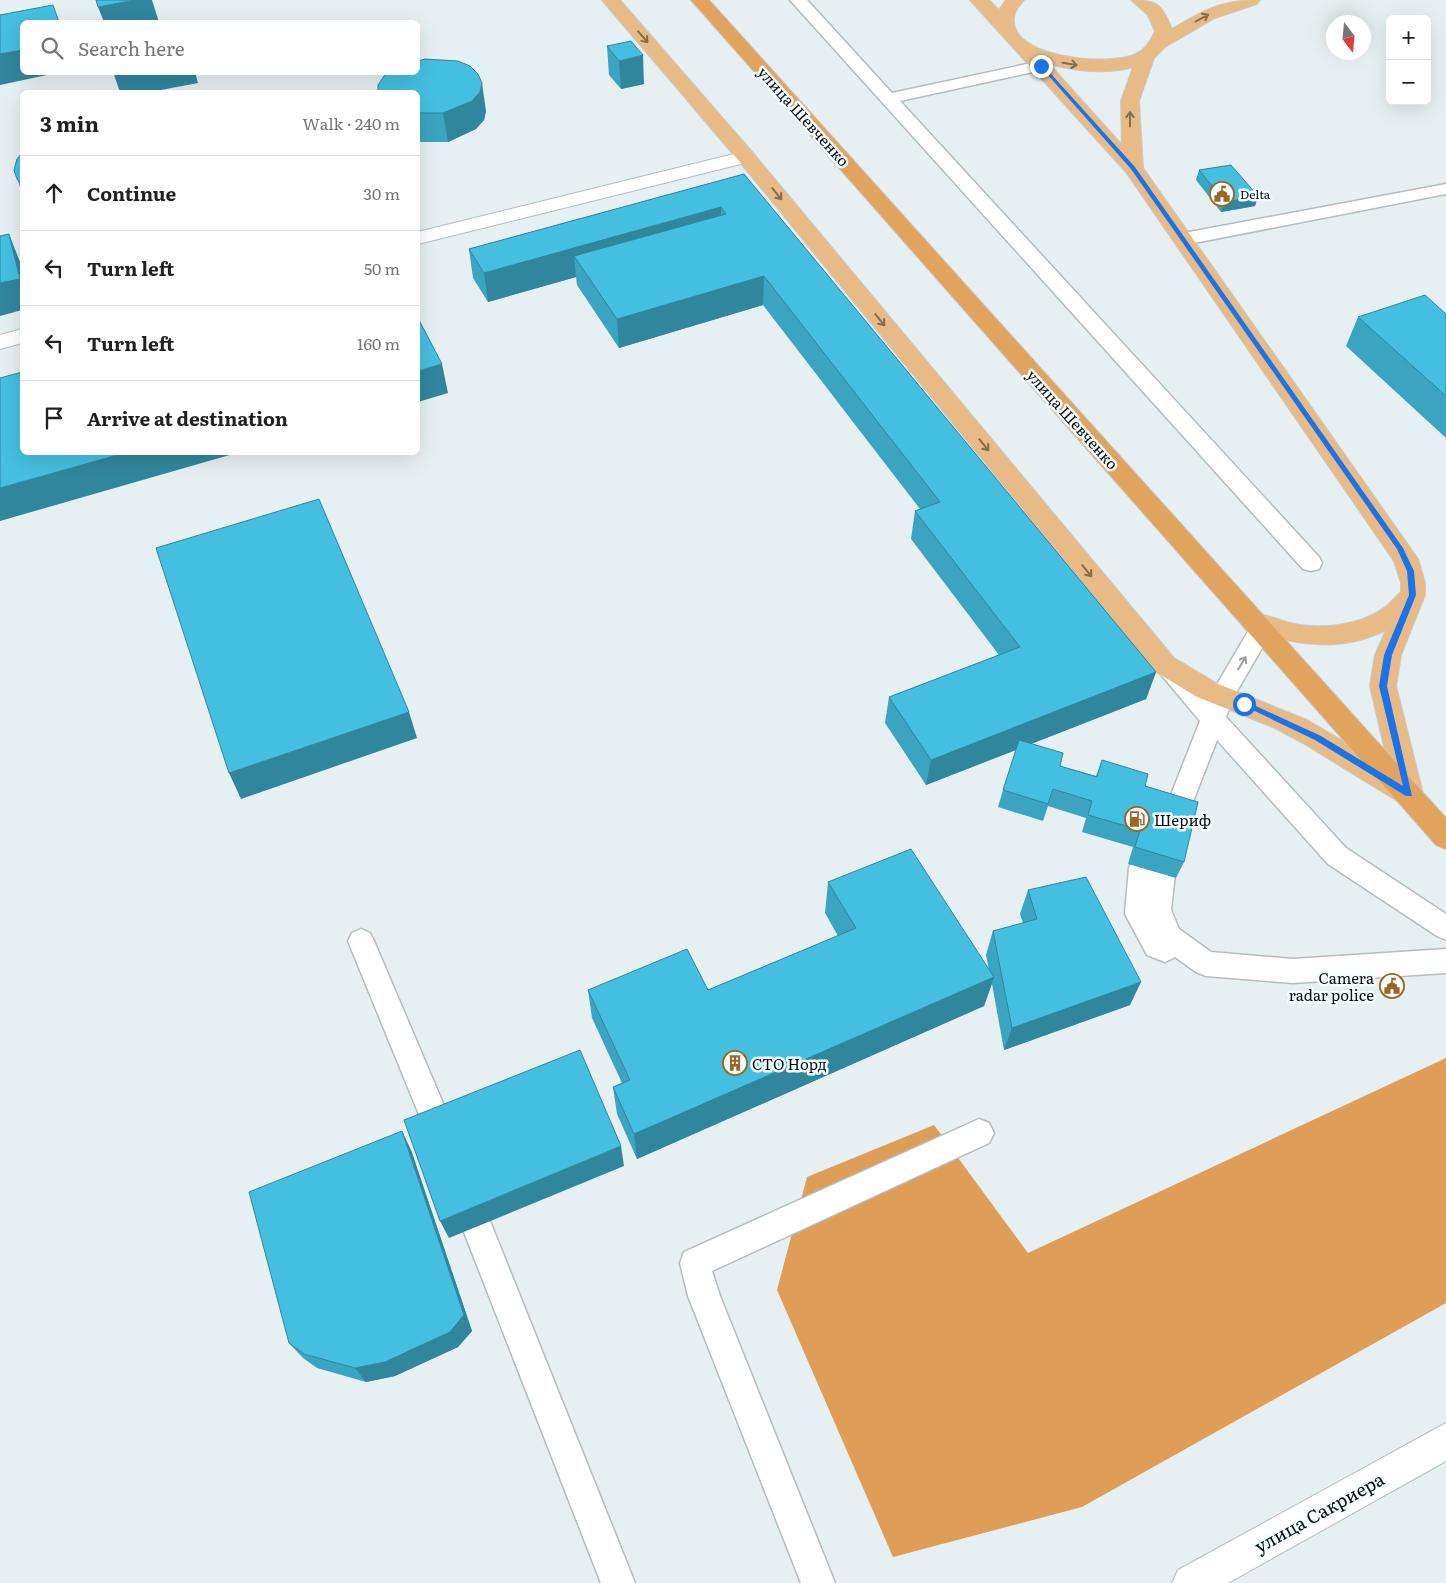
<!DOCTYPE html>
<html lang="en">
<head>
<meta charset="utf-8">
<style>
  :root { --surface:#fff; --page:#f6f6f6; --text:#202124; --muted:#757577; --line:#e0e0e0 }
  body { margin:0; font-family:Literata,serif; background:var(--page); color:var(--text) }
  .controls { position:absolute; right:15px; top:15px; display:grid; overflow:hidden; border-radius:8px; box-shadow:0 5px 20px #0002 }
  .controls button { width:45px; height:45px; display:grid; place-items:center; padding:0; border:0; border-bottom:1px solid var(--line); background:var(--surface); color:var(--text); font:25px sans-serif }
  .compass { position:absolute; left:1326px; top:15px; width:45px; height:45px; border-radius:50%; background:var(--surface); box-shadow:0 5px 20px #0002; rotate:164deg }
  .stop { position:absolute; width:15px; height:15px; margin:-11px; border:4px solid #1a73e8; border-radius:50%; background:#fff }
  .stop.end { background:#1a73e8; border-color:#fff; box-shadow:0 1px 5px #0008 }
  .list { margin:0; padding:0; list-style:none }
  h2 { display:flex; justify-content:space-between; align-items:center; height:65px; margin:0; padding:0 20px; font-size:21px }
  h2 small { font-size:16px; font-weight:400; color:var(--muted) }
  .list li { display:grid; grid-template-columns:32px 1fr auto; gap:15px; align-items:center; box-sizing:border-box; height:75px; padding:0 20px; border-top:1px solid var(--line) }
  .list b { display:block; font-size:19px; white-space:nowrap }
  .list em { font-size:16px; font-style:normal; color:var(--muted) }
  .icon { flex:none; width:28px; height:28px; fill:none; stroke:currentColor; stroke-width:2; stroke-linecap:round; stroke-linejoin:round }
  .map { position:relative; flex:none; width:1446px; height:1583px; overflow:hidden }
  .search { position:absolute; background:var(--surface); box-shadow:0 5px 20px #0002; left:20px; top:20px; width:400px; height:55px; display:flex; align-items:center; gap:12px; box-sizing:border-box; padding:0 18px; border-radius:8px; color:var(--muted); font-size:19px }
  .panel { position:absolute; background:var(--surface); box-shadow:0 5px 20px #0002; left:20px; top:90px; width:400px; height:365px; border-radius:8px }
  .map>svg:first-child { display:block }
  .forest { fill:#de9e58 }
  .lines { fill:none; stroke-linecap:round; stroke-linejoin:round }
  .service-casing { stroke:#b3bcbe; stroke-width:3 }
  .minor-casing { stroke:#b3bcbe; stroke-width:2 }
  .tertiary-casing { stroke:#b3bcbe; stroke-width:2 }
  .primary-casing { stroke:#c9caca; stroke-width:2 }
  .trunk-casing { stroke:#c9caca; stroke-width:2 }
  .service { fill:#fff; fill-rule:evenodd }
  .minor { fill:#fff; fill-rule:evenodd }
  .tertiary { fill:#fff; fill-rule:evenodd }
  .primary { fill:#e8bb86; fill-rule:evenodd }
  .trunk { fill:#e0a45e; fill-rule:evenodd }
  .wall { fill:#3ba4c1 }
  .shaded-wall { fill:#30869d }
  .building { fill:#45bfe0; stroke:#30869d }
  .oneway { stroke:#846c50 }
  .oneway2 { stroke:#9d9e9e }
  .route { fill:#1a73e8 }
  .labels { text-anchor:middle; dominant-baseline:central; stroke-width:5; stroke-linejoin:round; paint-order:stroke }
  .far-poi-label { font-size:12px; fill:#090c0d; stroke:#f3fcff; text-anchor:start }
  .street-label { font-size:15px; fill:#090c0d; stroke:#f3fcff }
  .poi-label { font-size:15px; fill:#090c0d; stroke:#f3fcff; text-anchor:start }
  .near-street-label { font-size:18px; fill:#090c0d; stroke:#f3fcff }
</style>
</head>
<body>
<div class="map">
<svg width="1446" height="1583" viewBox="0 0 1446 1583">
  <rect width="100%" height="100%" fill="#e6eff1"/>
  <path class="forest" d="M1446 1058V1303L1082 1507 893 1557 777 1290 807 1177 934 1125 1028 1253Z"/>
  <g class="lines">
    <defs>
      <path id="service" d="M790 0H807L892 93 1041 61 1047 63 1049 66 1047 69 900 101 1319 557 1322 563 1319 569 1311 571 1303 569Z
        M1446 184V194L1184 245 1177 243 1175 239 1177 235 1184 233Z
        M1261 620 1269 623 1273 629 1233 698 1226 717 1346 848 1446 914V940L1437 936 1328 864 1217 740 1185 822 1176 825 1167 822 1163 815 1200 721 1153 665 1157 659 1165 656 1173 659 1209 698 1253 623Z
        M1142 857 1151 860 1154 866 1162 863 1171 866 1175 874 1171 910 1179 929 1211 952 1293 959 1446 949V973L1293 983 1206 976 1196 972 1175 957 1165 962 1147 955 1125 914 1129 868 1133 860Z
        M361 929 370 933 374 941 454 1129 449 1139 439 1143 429 1139 348 941 352 933Z
        M979 1119 989 1123 994 1133 989 1143 712 1271 720 1296 835 1583H801L688 1296 680 1263 684 1252Z
        M477 1212 488 1216 635 1583H601L462 1227 466 1216Z"/>
      <path id="minor" d="M746 151 753 153 756 157 753 161 418 244V232Z
        M22 329V343L0 349V335Z"/>
      <path id="tertiary" d="M1446 1423V1461L1228 1583H1172L1178 1570Z"/>
      <path id="primary" d="M602 0H620L753 153 1174 658 1216 683 1307 720 1389 768 1370 686 1375 655 1386 630C1339 654 1293 644 1245 629L1241 622 1245 615C1260 611 1275 619 1290 623 1319 630 1359 626 1384 608 1390 604 1395 597 1401 592V583L1394 561 1126 172 970 0H989L999 10 1006 0H1024C1021 4 1016 8 1015 13 1001 58 1110 67 1136 54 1146 49 1151 41 1155 31L1148 15 1131 0C1158 0 1162 5 1172 29 1204 10 1221 0 1260 0L1257 4 1215 18 1165 47 1154 58 1139 101 1143 168 1418 559 1425 583V595L1401 655 1396 686 1423 794 1419 802 1409 805 1399 802 1303 743 1273 727 1197 697 1156 672 739 161ZM1049 64C1076 71 1106 75 1133 67L1121 101 1122 145Z"/>
      <path id="trunk" d="M691 0H709L1446 818V849L1436 845Z"/>
    </defs>
    <use href="#service" class="service-casing"/>
    <use href="#minor" class="minor-casing"/>
    <use href="#tertiary" class="tertiary-casing"/>
    <use href="#primary" class="primary-casing"/>
    <use href="#trunk" class="trunk-casing"/>
    <use href="#service" class="service"/>
    <use href="#minor" class="minor"/>
    <use href="#tertiary" class="tertiary"/>
    <use href="#primary" class="primary"/>
    <use href="#trunk" class="trunk"/>
  </g>
  <path class="wall" d="M607 46 644 84 621 89 609 75Z
    M418 92 486 111 484 120 476 129 448 142H418Z
    M22 153V192L17 179Z
    M1199 170 1258 196 1255 206 1221 212 1196 180Z
    M744 174 1156 672 1146 699 1031 744 1060 766 1096 776 1102 760 1145 786 1184 862 1176 878 1128 864 1133 847 1082 832 1086 818 1048 806 1043 821 998 807 1003 790 1016 750 926 785 885 723 889 697 999 655 911 539 915 511 920 509 763 305 619 348 577 285 576 277 488 302 473 278 469 249Z
    M1446 314V438L1346 346 1358 317Z
    M828 882 989 970 986 955 993 931 1023 923 1020 914 1028 890 1130 1005 1004 1050 992 984 984 1006 637 1159 617 1114 613 1087 622 1083 592 1018 588 990H708L838 936 825 913Z
    M411 1150 472 1331 458 1347 395 1376 366 1382 317 1368 303 1358 289 1343Z"/>
  <path class="shaded-wall" d="M135 0H152L159 22H104L98 7Z
    M22 50V72H61L0 85V54Z
    M643 55 644 84 621 89 619 61Z
    M113 72H195L198 83 150 92H120Z
    M482 83 486 111 484 120 476 129 448 142 443 113Z
    M1258 196 1255 206 1221 212 1225 202Z
    M721 207V236L574 256 576 277 488 302 484 273Z
    M9 234 22 267V310L0 316V283Z
    M764 276 763 305 619 348 617 319Z
    M442 364 448 393 418 402V371Z
    M128 452H240L0 521V488Z
    M1156 672 1146 699 926 785 931 760Z
    M409 712 417 738 241 799 229 773Z
    M994 977 984 1006 637 1159 634 1134Z
    M1141 982 1130 1005 1004 1050 1012 1028Z
    M402 1131 411 1150 472 1331 458 1347 395 1376 366 1382 355 1368Z
    M621 1146 624 1166 449 1238 440 1221Z"/>
  <path class="building" d="M96 0H135L98 7Z
    M53 5 59 22H22V50L0 54V15Z
    M631 41 643 55 619 61 607 46Z
    M425 59 458 61 470 66 478 74 482 83 480 92 472 101 443 113H418V92H378V85L384 76 388 72H418V61Z
    M22 153V184L17 179 14 170 17 159Z
    M1231 165 1258 196 1225 202 1199 170Z
    M744 174 1156 672 931 760 889 697 1020 647 915 511 940 502 764 276 617 319 574 256 726 214 721 207 484 273 469 249Z
    M9 234 20 279 0 283V236Z
    M1425 295 1446 314V396L1358 317Z
    M418 318 442 364 418 371Z
    M22 372V452H128L0 488V378Z
    M319 499 409 712 229 773 156 548Z
    M1019 740 1063 753 1060 766 1097 777 1102 760 1148 774 1145 786 1198 802 1184 862 1135 847 1140 830 1088 815 1092 801 1053 789 1048 804 1003 790Z
    M911 849 994 977 634 1134 613 1087 630 1080 588 990 687 949 708 990 856 928 828 882Z
    M1086 877 1141 982 1012 1028 993 931 1037 919 1028 890Z
    M580 1050 621 1146 440 1221 404 1120Z
    M402 1131 464 1315 450 1332 385 1362 355 1368 304 1354 289 1343 249 1192Z"/>
  <defs><path id="oneway-shaft" d="M-6 0H5M1.5-3L5.5 0L1.5 3" fill="none" stroke-width="1.6" stroke-linecap="round" stroke-linejoin="round" transform="scale(1.25)"/></defs>
  <g class="oneway">
    <use href="#oneway-shaft" transform="translate(1202 18) rotate(-28)"/>
    <use href="#oneway-shaft" transform="translate(643 37) rotate(49)"/>
    <use href="#oneway-shaft" transform="translate(1070 64) rotate(9)"/>
    <use href="#oneway-shaft" transform="translate(1130 119) rotate(-90)"/>
    <use href="#oneway-shaft" transform="translate(777 194) rotate(51)"/>
    <use href="#oneway-shaft" transform="translate(880 320) rotate(51)"/>
    <use href="#oneway-shaft" transform="translate(984 445) rotate(51)"/>
    <use href="#oneway-shaft" transform="translate(1087 571) rotate(51)"/>
  </g>
  <use class="oneway2" href="#oneway-shaft" transform="translate(1242 663) rotate(-59)"/>
  <path class="route" d="M1039 65H1043L1135 167 1403 548 1414 571 1416 595 1392 655 1387 686 1412 796H1406L1315 740 1240 704 1247 702 1321 736 1403 786 1379 686 1384 655 1409 595 1407 571 1397 549 1131 169Z"/>
  <defs>
    <symbol id="civic-ring" viewBox="-11 -11 22 22"><circle r="9.5" fill="#f3fcff" stroke="#9d6521" stroke-width="1.5"/><path d="M-.6-6.5H3V-4.5H.6V-3L4-1V1h2V6H-6V1h2V-1L-.6-3ZM-1.2 2.5V6h2.4V2.5Z" fill="#9d6521"/></symbol>
    <symbol id="fuel-ring" viewBox="-11 -11 22 22"><circle r="9.5" fill="#f3fcff" stroke="#9d6521" stroke-width="1.5"/><path d="M-5.5-6h7V0h2V4h1.3V-2.5L3-4.5l.8-.8L6-3V5H2.5V1h-1V6h-7ZM-4.2-4.7v3.2H.2V-4.7Z" fill="#9d6521"/></symbol>
    <symbol id="building-ring" viewBox="-11 -11 22 22"><circle r="9.5" fill="#f3fcff" stroke="#9d6521" stroke-width="1.5"/><path d="M-4-6H4V6H1V3H-1V6H-4ZM-2.5-4.3h1.7v1.8h-1.7ZM.8-4.3h1.7v1.8H.8ZM-2.5-1h1.7V.8h-1.7ZM.8-1h1.7V.8H.8Z" fill="#9d6521"/></symbol>
  </defs>
  <g fill-rule="evenodd">
    <use href="#civic-ring" x="1208" y="180" width="28" height="28"/>
    <use href="#fuel-ring" x="1123" y="805" width="28" height="28"/>
    <use href="#civic-ring" x="1378" y="972" width="28" height="28"/>
    <use href="#building-ring" x="721" y="1049" width="28" height="28"/>
  </g>
  <g class="labels">
    <g class="far-poi-label">
      <text x="1240" y="194">Delta</text>
    </g>
    <g class="street-label">
      <text transform="translate(804 116) rotate(48)">улица Шевченко</text>
      <text transform="translate(1073 419) rotate(48)">улица Шевченко</text>
    </g>
    <g class="poi-label">
      <text x="1154" y="819">Шериф</text>
      <text x="1374" y="977" text-anchor="end">Camera<tspan x="1374" dy="17">radar police</tspan></text>
      <text x="752" y="1063">СТО Норд</text>
    </g>
    <g class="near-street-label">
      <text transform="translate(1319 1512) rotate(-29)">улица Сакриера</text>
    </g>
  </g>
</svg>
<div class="controls">
<button>+</button>
<button>−</button>
</div>
<svg class="compass" viewBox="-18 -18 36 36"><path d="M0-13l5 13h-10z" fill="#e53935"/><path d="M0 13l5-13h-10z" fill="#757577"/></svg>
<div class="stop" style="left:1244px;top:704px"></div>
<div class="stop end" style="left:1041px;top:66px"></div>
<div class="search"><svg class="icon" aria-label="search" viewBox="0 0 24 24"><circle cx="10" cy="10" r="6"/><path d="M15 15l6 6"/></svg>Search here</div>
<section class="panel">
<h2>3 min<small>Walk · 240 m</small></h2>
<ul class="list">
<li><svg class="icon" aria-label="ahead" viewBox="0 0 24 24"><path d="M12 20V5M6 11l6-6 6 6"/></svg><div><b>Continue</b></div><em>30 m</em></li>
<li><svg class="icon" aria-label="left" viewBox="0 0 24 24"><path d="M17 20v-9H6M10 6l-5 5 5 5"/></svg><div><b>Turn left</b></div><em>50 m</em></li>
<li><svg class="icon" aria-label="left" viewBox="0 0 24 24"><path d="M17 20v-9H6M10 6l-5 5 5 5"/></svg><div><b>Turn left</b></div><em>160 m</em></li>
<li><svg class="icon" aria-label="arrive" viewBox="0 0 24 24"><path d="M6 21V4h12l-3 4 3 4H6"/></svg><div><b>Arrive at destination</b></div></li>
</ul>
</section>
</div>
</body>
</html>
